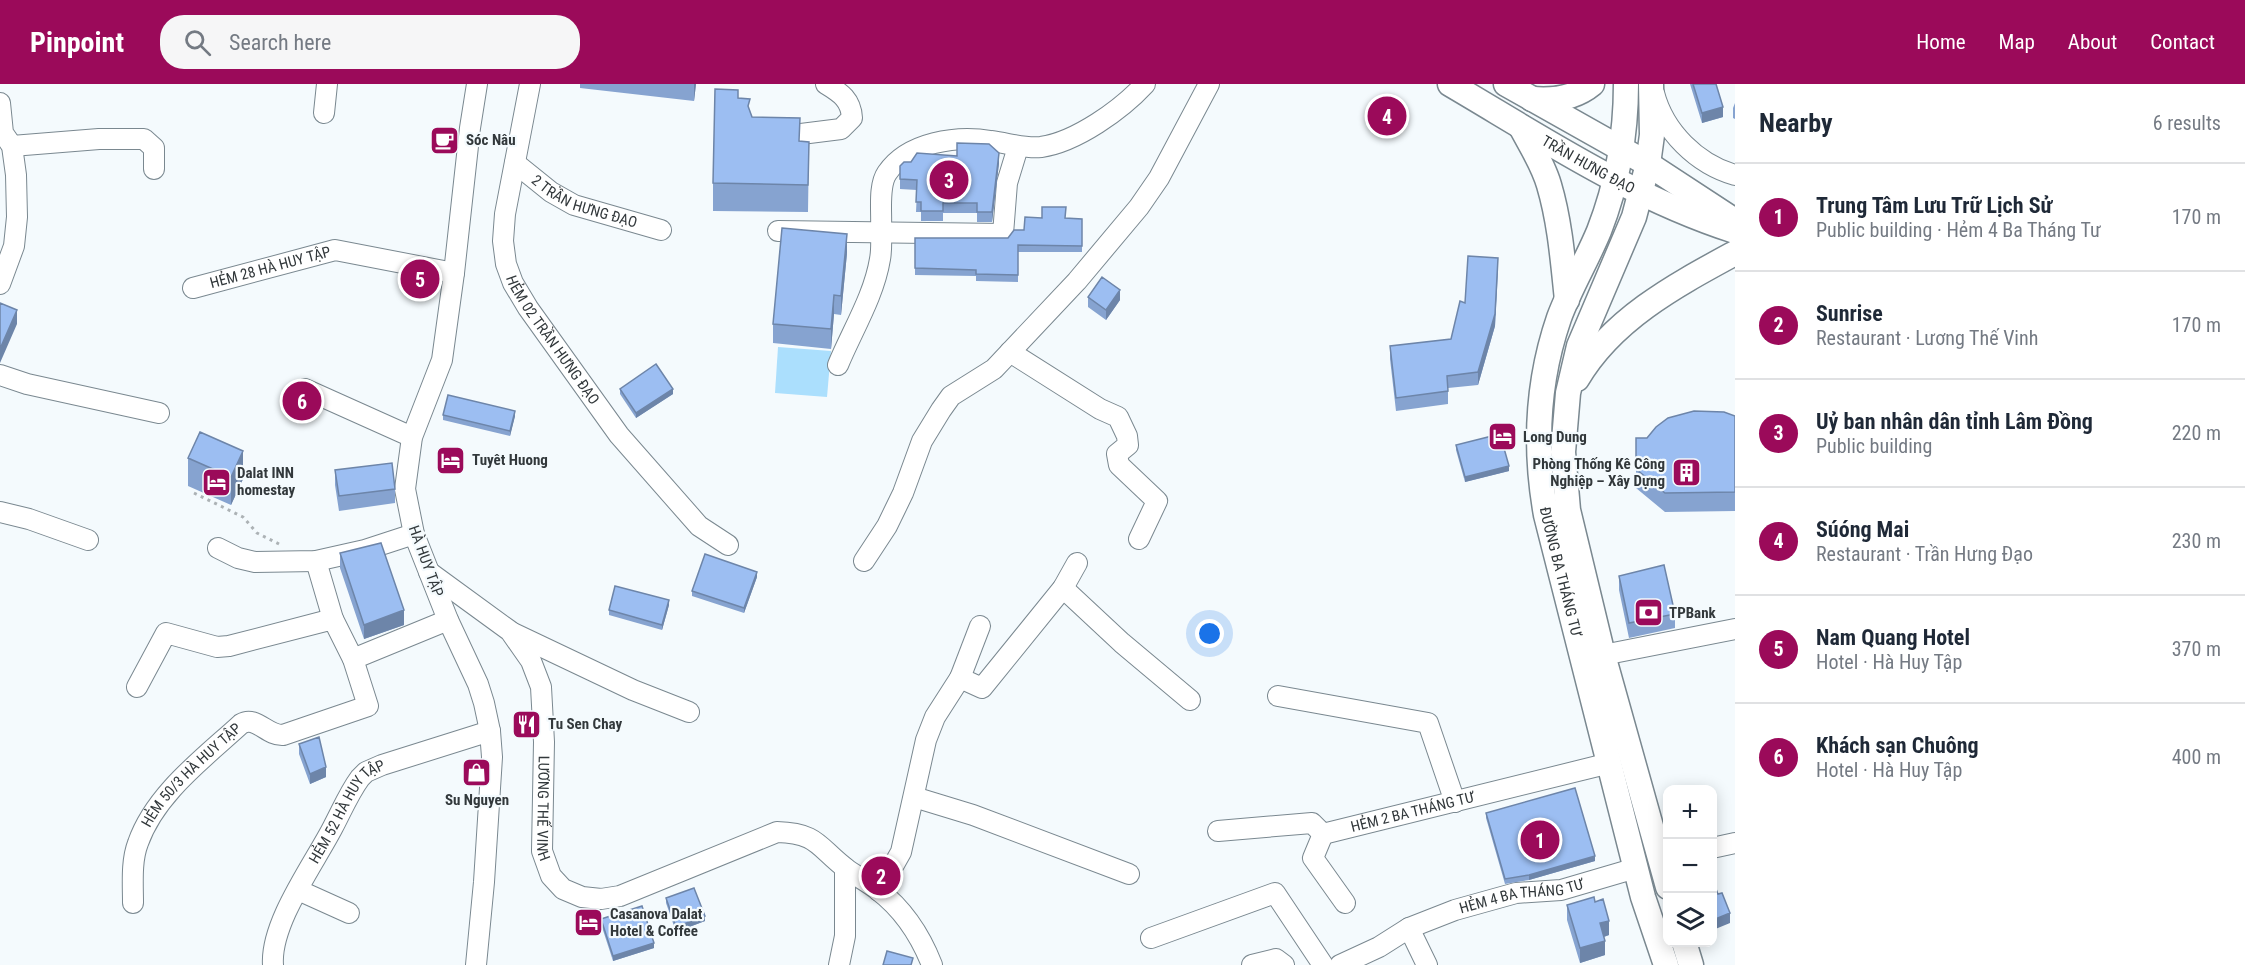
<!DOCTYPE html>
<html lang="en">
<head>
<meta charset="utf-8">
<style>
  :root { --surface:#fff; --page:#f6f6f7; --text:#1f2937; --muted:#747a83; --line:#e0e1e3; --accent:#9b0a5a }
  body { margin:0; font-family:"Roboto Condensed",sans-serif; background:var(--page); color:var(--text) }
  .controls { position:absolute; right:18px; bottom:18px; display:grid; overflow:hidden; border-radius:12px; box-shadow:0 3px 15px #0003 }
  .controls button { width:54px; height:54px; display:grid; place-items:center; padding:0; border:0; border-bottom:2px solid var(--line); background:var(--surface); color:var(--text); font:30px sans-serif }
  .you { position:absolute; left:1210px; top:550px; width:21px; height:21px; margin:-15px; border:4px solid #fff; border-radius:50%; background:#1a73e8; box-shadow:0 0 0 9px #1a73e833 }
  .badge { display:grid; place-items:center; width:39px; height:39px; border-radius:50%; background:var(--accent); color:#fff; font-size:20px; font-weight:700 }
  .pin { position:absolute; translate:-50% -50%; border:3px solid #fff; box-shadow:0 2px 6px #0006 }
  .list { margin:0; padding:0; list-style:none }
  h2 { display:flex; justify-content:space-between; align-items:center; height:78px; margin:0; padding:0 24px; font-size:26px }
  h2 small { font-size:20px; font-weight:400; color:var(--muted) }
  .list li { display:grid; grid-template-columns:39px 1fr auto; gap:18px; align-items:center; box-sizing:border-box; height:108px; padding:0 24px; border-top:2px solid var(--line) }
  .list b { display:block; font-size:22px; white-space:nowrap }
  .list p { margin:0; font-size:20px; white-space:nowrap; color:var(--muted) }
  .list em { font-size:20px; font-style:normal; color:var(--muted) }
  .icon { flex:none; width:33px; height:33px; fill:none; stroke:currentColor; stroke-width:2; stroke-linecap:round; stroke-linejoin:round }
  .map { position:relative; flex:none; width:1735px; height:881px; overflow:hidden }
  header { display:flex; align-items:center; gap:36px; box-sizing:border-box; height:84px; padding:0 30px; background:var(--accent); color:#fff }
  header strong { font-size:28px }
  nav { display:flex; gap:33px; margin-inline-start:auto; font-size:21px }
  .search { width:420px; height:54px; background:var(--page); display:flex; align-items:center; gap:15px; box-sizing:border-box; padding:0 21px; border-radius:24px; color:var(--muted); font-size:22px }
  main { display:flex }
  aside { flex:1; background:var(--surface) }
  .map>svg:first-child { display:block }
  .green { fill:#abdffd }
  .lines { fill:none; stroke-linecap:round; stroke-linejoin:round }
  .minor-casing { stroke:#7a8890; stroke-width:22 }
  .major-casing { stroke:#7a8890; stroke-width:27 }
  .path { stroke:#acb2b5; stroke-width:3; stroke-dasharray:3 4.5; stroke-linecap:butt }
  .minor { stroke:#fff; stroke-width:20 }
  .major { stroke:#fff; stroke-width:24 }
  .wall { fill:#86a3d0 }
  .shaded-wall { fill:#6d85a9 }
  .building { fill:#9cbef2; stroke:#6d85a9; stroke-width:1.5 }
  .labels { text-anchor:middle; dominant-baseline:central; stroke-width:4.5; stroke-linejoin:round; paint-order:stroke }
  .poi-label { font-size:15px; font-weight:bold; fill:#32383b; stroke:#f4fafd; text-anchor:start }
  .street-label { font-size:15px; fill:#32383b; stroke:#f4fafd }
</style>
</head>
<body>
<header>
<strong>Pinpoint</strong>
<div class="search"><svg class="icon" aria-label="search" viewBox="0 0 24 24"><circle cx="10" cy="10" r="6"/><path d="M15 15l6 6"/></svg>Search here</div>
<nav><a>Home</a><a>Map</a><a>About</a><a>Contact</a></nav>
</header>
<main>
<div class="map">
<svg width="1735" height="881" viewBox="0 0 1735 881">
  <rect width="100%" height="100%" fill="#f4fafd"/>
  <path class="green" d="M778 263 831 267 827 313 775 309Z"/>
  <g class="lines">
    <defs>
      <g id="minor">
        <path id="s1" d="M530 0 505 130 503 157 506 180 513 199 528 224 619 351 699 442 728 461"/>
        <path d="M1654 9C1664 48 1697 80 1735 91"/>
        <path d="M0 19 3 49 12 62 16 91 17 133 14 162 0 200"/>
        <path d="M324 29 327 0"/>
        <path d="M774 49 801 50 841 45 852 34C851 16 841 9 826 0"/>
        <path d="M12 62 99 55H144L154 64V85"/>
        <path id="s2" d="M515 79 551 108 574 121 661 146"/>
        <path d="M778 147 1003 150 1007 99 1018 63"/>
        <path id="s3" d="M193 204 335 166 454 189"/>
        <path d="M1010 268 1100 325 1118 333 1127 352 1128 361 1117 370 1119 381 1157 417 1139 455"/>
        <path d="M838 281C852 247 874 212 880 175 882 165 881 154 881 143 882 128 878 102 887 89 908 58 957 51 991 57 1008 59 1024 65 1041 63 1076 58 1121 26 1145 0"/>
        <path d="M0 291 27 300 159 329"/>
        <path d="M305 305 412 353"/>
        <path d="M0 428 29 435 88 456"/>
        <path d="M218 464 238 474 255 478 316 477 365 466 414 450"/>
        <path d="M316 477 333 535"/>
        <path d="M864 477 887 442 903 409 922 357 941 326 951 312 994 285 1077 197 1139 123 1159 94 1209 0"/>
        <path id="s4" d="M429 488 510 547 531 577 541 603 544 658 542 767 551 792 563 805 582 813 601 815 620 812 777 748C819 749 818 764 848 786 858 793 869 799 878 806 903 825 921 853 932 881"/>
        <path d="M1063 504 1122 559 1190 616"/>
        <path d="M513 549 633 606 689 628"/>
        <path d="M1603 571 1735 545"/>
        <path d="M353 575 448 536"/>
        <path d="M960 594 980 542"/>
        <path d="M1278 612 1428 639 1455 718"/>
        <path d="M914 713 973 731 1129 790"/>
        <path id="s5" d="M1218 747 1312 739 1323 750 1610 679"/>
        <path d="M1323 750 1313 774 1345 819"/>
        <path d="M1712 764 1735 759"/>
        <path d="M298 806 349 829"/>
        <path d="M879 807 901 768 926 656 935 633 960 594 982 604 1063 504 1077 479"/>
        <path id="s6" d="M133 819C133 800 131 777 138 759 155 710 204 674 241 640 256 631 267 652 283 651L368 622 353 575 333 535 229 562 217 563 166 549 137 603"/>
        <path d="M1409 844 1427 881"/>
        <path d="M1151 854 1275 809 1323 881"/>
        <path id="s7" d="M273 881C270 839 314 780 333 743 342 726 349 709 360 694L366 688 382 681 490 647"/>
        <path d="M476 881 484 798 492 673 490 647 484 619 478 600 448 536 414 450 405 405 412 353 442 276 454 189 470 44 477 0"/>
        <path d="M839 881 845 852V784"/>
        <path d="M1252 881 1276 875 1284 881"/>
        <path id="s8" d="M1340 881 1379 863 1409 844 1455 826 1516 809 1561 806 1636 784"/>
      </g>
      <g id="major">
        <path id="s9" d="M1450 0C1542 54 1632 114 1735 147"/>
        <path d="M1506 0 1648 80 1735 137"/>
        <path id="s10" d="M1626 0C1626 49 1617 101 1599 147 1587 176 1570 204 1559 234 1537 298 1534 364 1546 431L1643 813 1666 881"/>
        <path d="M1651 0 1652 51 1648 80 1634 133 1579 262 1568 309 1563 368 1568 426 1603 571 1668 803"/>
        <path d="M1532 15C1554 17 1575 14 1592 0"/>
        <path d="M1521 43C1531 62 1543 80 1549 101 1560 138 1563 178 1567 216"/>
        <path d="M1577 295C1612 235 1676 201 1735 169"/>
        <path d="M1684 858 1691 881"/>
      </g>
    </defs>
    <use href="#minor" class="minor-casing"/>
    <use href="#major" class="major-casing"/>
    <path class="path" d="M194 409 243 433 257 449 279 460"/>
    <use href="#minor" class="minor"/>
    <use href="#major" class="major"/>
  </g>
  <path class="wall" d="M580 0H696L694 17 580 4Z
    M1690 0H1716L1723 33 1702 39Z
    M738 14 750 28 752 33 800 57 809 58 808 128 713 127V99Z
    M1735 19V35L1733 34V24Z
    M999 79 992 138H977V129H943V137H921V128H916L917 106 900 105V82Z
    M1065 134 1082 135V168H1018V198L976 197V192L915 191V154H1008L1024 146Z
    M847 169 841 231 834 230 831 265 773 259V240Z
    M1498 187 1495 242 1478 301 1448 304V320L1396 327 1390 275V262L1451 255 1465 219Z
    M1088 213 1120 216 1106 236 1088 223Z
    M620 305 673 310 636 334 620 310Z
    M443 331 515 332 510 352 443 336Z
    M1735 332V427L1665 428 1636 404V354H1647Z
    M1456 361 1509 387 1465 398 1456 366Z
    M188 374 243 395 231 421 188 402Z
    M335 386 395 405V419L339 427 335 401Z
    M340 469 404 541 364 555 340 484Z
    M1619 492 1675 530V544L1629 554 1619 506Z
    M757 493 744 529 692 512V507Z
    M669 521 662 546 609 531V526Z
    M299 660 326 693 310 700 299 670Z
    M1486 729 1595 777 1529 796 1505 800 1486 734Z
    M666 814 705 837 676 848 666 819Z
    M1567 821 1609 851 1604 853 1605 871 1580 879 1567 836Z
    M601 835 654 864 613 877 601 840Z"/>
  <path class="shaded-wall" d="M694 0H696L694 17Z
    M1723 23V33L1702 39V29Z
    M999 69V79L992 138V128Z
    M847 150V169L841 231V212Z
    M1498 174 1495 242 1478 301V288Z
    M1120 206V216L1106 236V226Z
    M834 211V230L831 265V245Z
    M17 226V240L0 279V265Z
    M673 305V310L636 334V329Z
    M515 327V332L510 352V347Z
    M243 367V395L231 421V393Z
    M1509 382V387L1465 398V393Z
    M757 488V493L744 529V524Z
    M669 516V521L662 546V541Z
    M404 526V541L364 555V541Z
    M326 683V693L310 700V690Z
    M1595 772V777L1529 796V791Z
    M1730 829V839L1713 846V836Z
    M705 832V837L676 848V843Z
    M1609 837V851L1600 854V839Z
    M1605 857V871L1580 879V864Z
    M654 859V864L613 877V872Z"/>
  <path class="building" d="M1693 0H1716L1723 23 1702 29Z
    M715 5 738 6V14L750 15 748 22 752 33 800 34 799 57 809 58 808 101 713 99Z
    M957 59 989 60 999 69 992 128H977V119H943V127H921V118H916L917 96 900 95V82L904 78H911L917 69 957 72Z
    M1042 123H1066L1065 134 1082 135V162L1018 161V191L976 190V186L915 184V154H1008L1014 146H1024L1025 133 1042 134Z
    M782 144 847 150 841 212 834 211 831 245 773 240Z
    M1468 172 1498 174 1495 230 1478 288 1447 292 1448 307 1396 314 1390 262 1451 255 1460 217 1465 219Z
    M1102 193 1120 206 1106 226 1088 213Z
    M0 219 17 226 0 265Z
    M656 280 673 305 636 329 620 305Z
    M448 311 515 327 510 347 443 331Z
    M1694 327 1724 328 1735 332V408L1665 409 1636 385V354H1647L1656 343 1668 334Z
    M200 348 243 367 231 393 188 374Z
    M1500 350 1509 382 1465 393 1456 361Z
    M392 379 395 405 339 412 335 386Z
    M381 459 404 526 364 541 340 469Z
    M705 470 757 488 744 524 692 507Z
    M1664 481 1675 530 1629 539 1619 492Z
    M615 502 669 516 662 541 609 526Z
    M319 653 326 683 310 690 299 660Z
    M1575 704 1595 772 1529 791 1505 795 1486 729Z
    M1713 800H1714L1718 810 1722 809 1730 829 1713 836Z
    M694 804 705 832 676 843 666 814Z
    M1594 813 1595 818 1603 815 1609 837 1600 839 1605 857 1580 864 1567 821Z
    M642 822 654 859 613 872 601 835Z
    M887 867 913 874 911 881H883Z"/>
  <defs>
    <symbol id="cafe-square" viewBox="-11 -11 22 22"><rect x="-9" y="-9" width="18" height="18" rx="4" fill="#9b0a5a" stroke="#f4fafd"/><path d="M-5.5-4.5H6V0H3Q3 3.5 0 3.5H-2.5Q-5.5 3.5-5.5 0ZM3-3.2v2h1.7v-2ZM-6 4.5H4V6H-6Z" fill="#fff"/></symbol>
    <symbol id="hotel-square" viewBox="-11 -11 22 22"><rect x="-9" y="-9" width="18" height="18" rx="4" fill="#9b0a5a" stroke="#f4fafd"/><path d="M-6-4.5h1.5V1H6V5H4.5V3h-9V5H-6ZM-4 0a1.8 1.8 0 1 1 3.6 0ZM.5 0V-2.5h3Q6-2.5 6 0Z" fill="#fff"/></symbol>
    <symbol id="building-square" viewBox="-11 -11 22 22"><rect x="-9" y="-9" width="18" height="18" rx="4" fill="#9b0a5a" stroke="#f4fafd"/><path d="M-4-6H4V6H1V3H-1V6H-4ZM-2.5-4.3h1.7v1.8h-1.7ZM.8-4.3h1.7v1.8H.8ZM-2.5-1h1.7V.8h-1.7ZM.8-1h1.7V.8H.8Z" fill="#fff"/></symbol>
    <symbol id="bank-square" viewBox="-11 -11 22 22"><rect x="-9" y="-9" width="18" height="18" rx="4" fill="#9b0a5a" stroke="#f4fafd"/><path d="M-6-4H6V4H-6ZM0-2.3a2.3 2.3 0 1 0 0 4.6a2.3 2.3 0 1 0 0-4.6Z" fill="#fff"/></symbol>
    <symbol id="restaurant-square" viewBox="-11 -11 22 22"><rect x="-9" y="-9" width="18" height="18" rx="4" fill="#9b0a5a" stroke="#f4fafd"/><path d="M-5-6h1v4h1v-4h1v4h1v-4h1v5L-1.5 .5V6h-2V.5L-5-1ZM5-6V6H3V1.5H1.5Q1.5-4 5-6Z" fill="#fff"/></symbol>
    <symbol id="shop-square" viewBox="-11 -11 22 22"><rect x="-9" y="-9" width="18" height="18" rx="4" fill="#9b0a5a" stroke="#f4fafd"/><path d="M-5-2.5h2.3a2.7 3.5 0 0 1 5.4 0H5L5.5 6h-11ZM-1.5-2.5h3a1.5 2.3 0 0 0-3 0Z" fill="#fff"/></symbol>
  </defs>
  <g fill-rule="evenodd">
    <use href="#cafe-square" x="428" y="40" width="33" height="33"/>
    <use href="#hotel-square" x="1486" y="336" width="33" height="33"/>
    <use href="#hotel-square" x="434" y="360" width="33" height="33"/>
    <use href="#building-square" x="1670" y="372" width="33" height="33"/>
    <use href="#hotel-square" x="200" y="382" width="33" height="33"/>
    <use href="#bank-square" x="1632" y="512" width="33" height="33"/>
    <use href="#restaurant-square" x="510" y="624" width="33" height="33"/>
    <use href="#shop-square" x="460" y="672" width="33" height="33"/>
    <use href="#hotel-square" x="572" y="822" width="33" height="33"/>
  </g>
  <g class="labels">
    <g class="poi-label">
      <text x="466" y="56">Sóc Nâu</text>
      <text x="1523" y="353">Long Dung</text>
      <text x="472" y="376">Tuyêt Huong</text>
      <text x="1665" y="380" text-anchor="end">Phòng Thống Kê Công<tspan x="1665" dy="17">Nghiệp – Xây Dựng</tspan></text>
      <text x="237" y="389">Dalat INN<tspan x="237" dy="17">homestay</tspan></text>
      <text x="1669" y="529">TPBank</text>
      <text x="548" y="640">Tu Sen Chay</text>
      <text x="477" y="716" text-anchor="middle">Su Nguyen</text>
      <text x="610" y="830">Casanova Dalat<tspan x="610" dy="17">Hotel &amp; Coffee</tspan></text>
    </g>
    <g class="street-label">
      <text stroke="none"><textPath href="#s9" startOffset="160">TRẦN HƯNG ĐẠO</textPath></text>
      <text stroke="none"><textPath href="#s2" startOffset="81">2 TRẦN HƯNG ĐẠO</textPath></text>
      <text stroke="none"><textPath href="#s3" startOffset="80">HẺM 28 HÀ HUY TẬP</textPath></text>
      <text stroke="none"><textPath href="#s1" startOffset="272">HẺM 02 TRẦN HƯNG ĐẠO</textPath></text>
      <text transform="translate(426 477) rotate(70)">HÀ HUY TẬP</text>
      <text stroke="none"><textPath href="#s10" startOffset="504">ĐƯỜNG BA THÁNG TƯ</textPath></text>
      <text stroke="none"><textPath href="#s6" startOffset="148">HẺM 50/3 HÀ HUY TẬP</textPath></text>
      <text stroke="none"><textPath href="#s4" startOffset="286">LƯƠNG THẾ VINH</textPath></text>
      <text stroke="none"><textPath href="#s5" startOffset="202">HẺM 2 BA THÁNG TƯ</textPath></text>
      <text stroke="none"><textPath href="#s7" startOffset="174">HẺM 52 HÀ HUY TẬP</textPath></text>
      <text stroke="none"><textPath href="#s8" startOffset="196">HẺM 4 BA THÁNG TƯ</textPath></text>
    </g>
  </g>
</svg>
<div class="controls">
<button>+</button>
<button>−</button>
<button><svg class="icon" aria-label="layers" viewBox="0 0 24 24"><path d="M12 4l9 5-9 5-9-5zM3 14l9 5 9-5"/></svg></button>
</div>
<div class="you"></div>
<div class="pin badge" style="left:1540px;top:756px">1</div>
<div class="pin badge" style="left:881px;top:792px">2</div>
<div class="pin badge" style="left:949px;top:96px">3</div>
<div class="pin badge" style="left:1387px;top:32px">4</div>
<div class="pin badge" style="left:420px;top:195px">5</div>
<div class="pin badge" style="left:302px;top:317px">6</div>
</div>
<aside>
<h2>Nearby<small>6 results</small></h2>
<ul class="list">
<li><span class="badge">1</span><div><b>Trung Tâm Lưu Trữ Lịch Sử</b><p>Public building · Hẻm 4 Ba Tháng Tư</p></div><em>170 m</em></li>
<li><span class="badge">2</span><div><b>Sunrise</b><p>Restaurant · Lương Thế Vinh</p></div><em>170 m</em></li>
<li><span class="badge">3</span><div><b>Uỷ ban nhân dân tỉnh Lâm Đồng</b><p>Public building</p></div><em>220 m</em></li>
<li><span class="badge">4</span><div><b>Súóng Mai</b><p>Restaurant · Trần Hưng Đạo</p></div><em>230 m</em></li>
<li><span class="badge">5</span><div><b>Nam Quang Hotel</b><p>Hotel · Hà Huy Tập</p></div><em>370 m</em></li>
<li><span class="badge">6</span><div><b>Khách sạn Chuông</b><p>Hotel · Hà Huy Tập</p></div><em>400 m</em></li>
</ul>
</aside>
</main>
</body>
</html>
